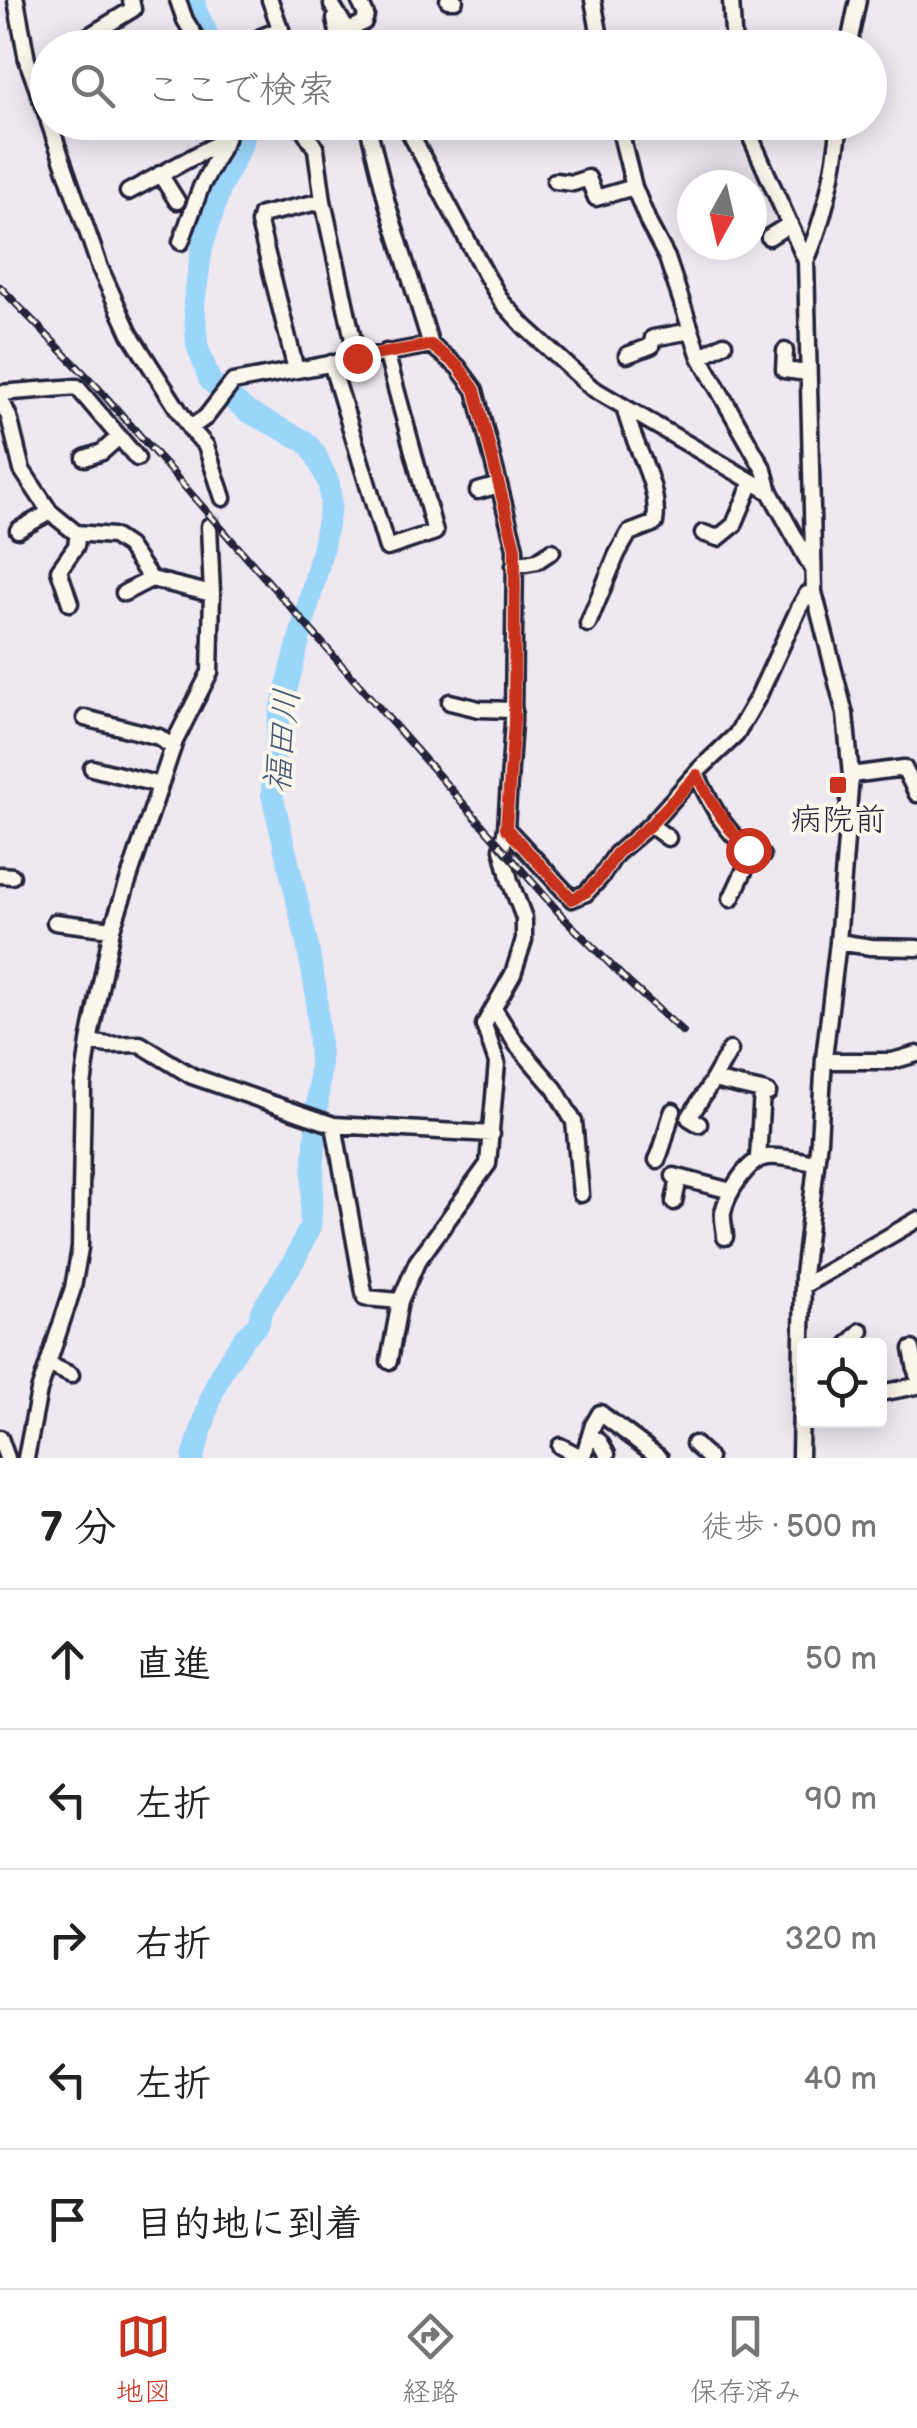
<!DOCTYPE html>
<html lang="ja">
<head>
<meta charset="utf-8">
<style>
  :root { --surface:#fff; --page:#f2f2f2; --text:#222; --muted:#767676; --line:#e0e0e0; --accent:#c8321e }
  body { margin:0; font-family:"Balsamiq Sans","Klee One",sans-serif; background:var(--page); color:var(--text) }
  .controls { position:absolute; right:30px; bottom:30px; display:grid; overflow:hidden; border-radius:10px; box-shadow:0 5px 25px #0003 }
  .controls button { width:90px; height:90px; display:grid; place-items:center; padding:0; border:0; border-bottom:2px solid var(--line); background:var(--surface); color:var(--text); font:50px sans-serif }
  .compass { position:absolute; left:677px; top:170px; width:90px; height:90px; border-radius:50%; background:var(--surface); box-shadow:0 5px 25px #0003; rotate:188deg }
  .stop { position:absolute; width:30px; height:30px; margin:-22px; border:8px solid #c8321e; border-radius:50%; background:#fff }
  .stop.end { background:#c8321e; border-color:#fff; box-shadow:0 2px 10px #0008 }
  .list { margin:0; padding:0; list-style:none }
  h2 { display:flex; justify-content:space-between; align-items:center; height:130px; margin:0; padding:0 40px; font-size:42px }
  h2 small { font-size:32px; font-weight:400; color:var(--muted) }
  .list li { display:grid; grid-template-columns:65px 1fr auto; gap:30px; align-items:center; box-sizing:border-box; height:140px; padding:0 40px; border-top:2px solid var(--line) }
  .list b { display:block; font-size:38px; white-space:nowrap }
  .list em { font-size:32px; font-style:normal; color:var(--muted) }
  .icon { flex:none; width:55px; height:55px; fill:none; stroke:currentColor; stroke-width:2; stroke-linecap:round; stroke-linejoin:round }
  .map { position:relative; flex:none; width:917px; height:1458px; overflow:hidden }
  .search { position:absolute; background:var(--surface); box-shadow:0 5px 25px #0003; left:30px; right:30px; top:30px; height:110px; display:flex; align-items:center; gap:25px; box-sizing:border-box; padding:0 35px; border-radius:55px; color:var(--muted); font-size:38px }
  .sheet { height:830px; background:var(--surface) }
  nav { display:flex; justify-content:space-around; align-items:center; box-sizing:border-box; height:140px; border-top:2px solid var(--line); background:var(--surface); font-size:28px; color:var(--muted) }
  nav a { display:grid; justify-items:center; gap:5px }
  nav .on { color:var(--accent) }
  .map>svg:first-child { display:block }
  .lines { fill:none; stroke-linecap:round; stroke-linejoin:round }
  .river { stroke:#9ad5fa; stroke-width:22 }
  .street-tunnel { stroke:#c5c0cc; stroke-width:14; stroke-dasharray:14 7; stroke-linecap:butt }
  .street-casing { stroke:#22223b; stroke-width:21 }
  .street { stroke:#fbf7ec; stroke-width:14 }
  .rail-casing { stroke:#22223b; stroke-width:8 }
  .rail { stroke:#fbf7ec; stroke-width:4; stroke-dasharray:11; stroke-linecap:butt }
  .route { stroke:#c8321e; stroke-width:12 }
  .poi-dot { fill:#c8321e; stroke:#fbf7ec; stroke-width:4 }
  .labels { text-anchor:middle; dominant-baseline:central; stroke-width:8; stroke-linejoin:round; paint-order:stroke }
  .poi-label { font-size:32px; fill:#22223b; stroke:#fbf7ec }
  .water-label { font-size:35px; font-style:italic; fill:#465874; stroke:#fbf7ec }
</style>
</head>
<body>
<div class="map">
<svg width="917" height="1458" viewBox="0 0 917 1458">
  <rect width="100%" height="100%" fill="#eee8f0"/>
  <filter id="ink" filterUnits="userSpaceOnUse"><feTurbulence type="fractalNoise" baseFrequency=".01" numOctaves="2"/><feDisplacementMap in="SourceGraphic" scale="20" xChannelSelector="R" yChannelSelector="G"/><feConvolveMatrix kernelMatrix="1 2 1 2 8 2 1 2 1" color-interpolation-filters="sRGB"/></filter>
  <g filter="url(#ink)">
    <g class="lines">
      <path class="river" d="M194 0 196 11 214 48
        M193 1458 212 1394 222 1371 244 1338 259 1323 261 1311 295 1259 310 1227 320 1062 316 991 306 938 272 794 274 756 279 718 322 551 331 504 329 484 315 453 305 441 248 412 210 381 197 345 194 303 202 248 221 186 243 142 247 122"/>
      <path class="street-tunnel" d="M209 526 223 498"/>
      <defs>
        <path id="street" d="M16 0 27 60 48 118
          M178 0 185 20 202 48
          M270 0 287 48
          M448 0H455
          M593 0 602 48
          M731 0 734 48
          M332 5 358 48
          M335 19 341 48
          M348 31 364 22 366 15 359 0
          M261 37 281 29
          M74 45 133 9 131 0
          M848 48 858 0
          M49 122 100 268 130 334 190 428 206 446 223 498
          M299 122 316 149 323 201
          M367 122 387 203 431 345 458 367 475 390 515 548 513 722 506 828 502 849 510 881 524 918V940L513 974 484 1025 497 1063 488 1164 417 1262 400 1301 389 1361
          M404 122 486 275 502 302 525 327 592 388 770 492
          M618 122 634 187 649 224 667 258 700 357 764 470 770 492 812 568
          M748 122 752 140 806 261 814 592 845 714 851 775 838 942 824 1058 819 1140 803 1275 800 1458
          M160 174 177 201
          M555 181 573 183 588 178 596 198 634 187
          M128 192 226 139
          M769 237 790 224
          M181 242 201 187 226 139 229 122
          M806 261C825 218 835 169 840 122
          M785 351 784 370 808 373
          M627 355 651 346 653 338 691 331
          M700 357 724 344
          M331 363 387 548 435 532 386 352
          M296 370 259 223 261 215 323 201 357 358
          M0 393 77 387 137 458
          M0 397 9 417 22 470 50 512 76 533 113 536 128 546 151 579 212 594
          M190 428 206 417 233 382 431 345
          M85 458 102 452 119 437
          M478 491 499 485
          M18 530 50 512
          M703 533 718 538 734 525 752 482
          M514 565 537 561 552 551
          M124 593 151 579
          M70 603 59 570 76 546 78 533
          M588 624 617 554 629 533 655 523C661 484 633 447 625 409
          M450 702 479 709 514 710
          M85 718 159 737 173 748
          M92 768 160 785
          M697 775C712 807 729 841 762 856
          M851 775 904 768 917 794
          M650 825 668 838
          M506 828 572 899 586 893 600 878 616 854 650 825 700 769 736 735 758 697 799 608 807 594 814 592
          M0 875 12 876
          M731 899 753 852
          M55 922 112 929
          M838 942 871 947 917 948
          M494 1009 517 1045 555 1089 574 1122 581 1194
          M89 1042 108 1045 140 1044 192 1076 334 1125 492 1134
          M730 1050 713 1080 762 1091
          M824 1061H892L917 1054
          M699 1124 689 1118 713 1080
          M334 1125 365 1298 400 1301
          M758 1159 762 1091 768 1093
          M657 1160C665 1144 666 1128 673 1111
          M674 1176 731 1191
          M674 1202 679 1178
          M725 1237C725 1230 722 1220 723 1213 726 1195 748 1159 767 1157 782 1155 801 1161 816 1163
          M803 1286 917 1220
          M847 1346 861 1331
          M912 1349 917 1375
          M48 1364 71 1375
          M880 1393 917 1386
          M590 1435 600 1442 607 1454
          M0 1438 7 1458
          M694 1444 709 1458
          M560 1446 583 1458 593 1425 600 1413 660 1458
          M26 1458 39 1391 73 1288 80 1248 83 1086 89 1042 112 929 175 741 210 672 212 594 209 526"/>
      </defs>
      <use href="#street" class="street-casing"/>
      <use href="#street" class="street"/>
      <defs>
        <path id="rail" d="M0 287 97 387 563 917 629 983 683 1032"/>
      </defs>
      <use href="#rail" class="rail-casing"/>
      <use href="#rail" class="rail"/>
    </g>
  </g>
  <g class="lines" filter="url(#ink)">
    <path class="route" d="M357 358 431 345 458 366 475 390 515 548 514 722 506 828 572 899 586 892 600 878 616 854 650 825 697 775C711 804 726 827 748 850"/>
  </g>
  <rect class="poi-dot" x="828" y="775" width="20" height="20" rx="5"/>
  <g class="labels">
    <g class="poi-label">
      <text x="838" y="820">病院前</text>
    </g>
    <g class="water-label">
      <text transform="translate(283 741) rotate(-84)">福田川</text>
    </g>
  </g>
</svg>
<div class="controls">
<button><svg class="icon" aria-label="locate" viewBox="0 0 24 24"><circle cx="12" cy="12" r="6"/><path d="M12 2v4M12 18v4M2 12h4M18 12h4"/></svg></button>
</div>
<svg class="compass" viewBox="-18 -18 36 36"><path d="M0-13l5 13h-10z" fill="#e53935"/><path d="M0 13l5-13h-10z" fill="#767676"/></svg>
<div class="stop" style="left:748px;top:850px"></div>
<div class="stop end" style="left:357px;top:358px"></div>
<div class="search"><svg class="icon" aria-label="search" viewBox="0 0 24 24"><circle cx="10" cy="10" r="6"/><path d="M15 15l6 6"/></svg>ここで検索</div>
</div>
<section class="sheet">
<h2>7 分<small>徒歩 · 500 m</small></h2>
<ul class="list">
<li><svg class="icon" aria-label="ahead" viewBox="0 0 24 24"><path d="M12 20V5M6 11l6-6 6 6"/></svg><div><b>直進</b></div><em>50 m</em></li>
<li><svg class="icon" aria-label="left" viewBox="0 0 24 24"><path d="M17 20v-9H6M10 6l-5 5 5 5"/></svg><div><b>左折</b></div><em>90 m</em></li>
<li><svg class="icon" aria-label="right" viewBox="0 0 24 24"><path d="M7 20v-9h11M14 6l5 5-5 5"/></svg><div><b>右折</b></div><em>320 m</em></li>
<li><svg class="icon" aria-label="left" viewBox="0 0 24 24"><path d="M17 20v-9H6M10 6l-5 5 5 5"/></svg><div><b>左折</b></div><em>40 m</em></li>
<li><svg class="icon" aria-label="arrive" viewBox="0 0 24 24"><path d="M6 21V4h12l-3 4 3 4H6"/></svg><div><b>目的地に到着</b></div></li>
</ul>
</section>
<nav>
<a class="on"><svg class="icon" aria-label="map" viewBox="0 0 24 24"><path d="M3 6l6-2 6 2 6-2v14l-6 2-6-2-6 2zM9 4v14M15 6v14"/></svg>地図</a>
<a><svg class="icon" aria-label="directions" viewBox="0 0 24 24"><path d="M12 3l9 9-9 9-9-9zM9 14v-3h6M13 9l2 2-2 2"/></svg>経路</a>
<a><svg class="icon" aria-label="saved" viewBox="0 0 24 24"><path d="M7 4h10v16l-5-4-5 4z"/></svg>保存済み</a>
</nav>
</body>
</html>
